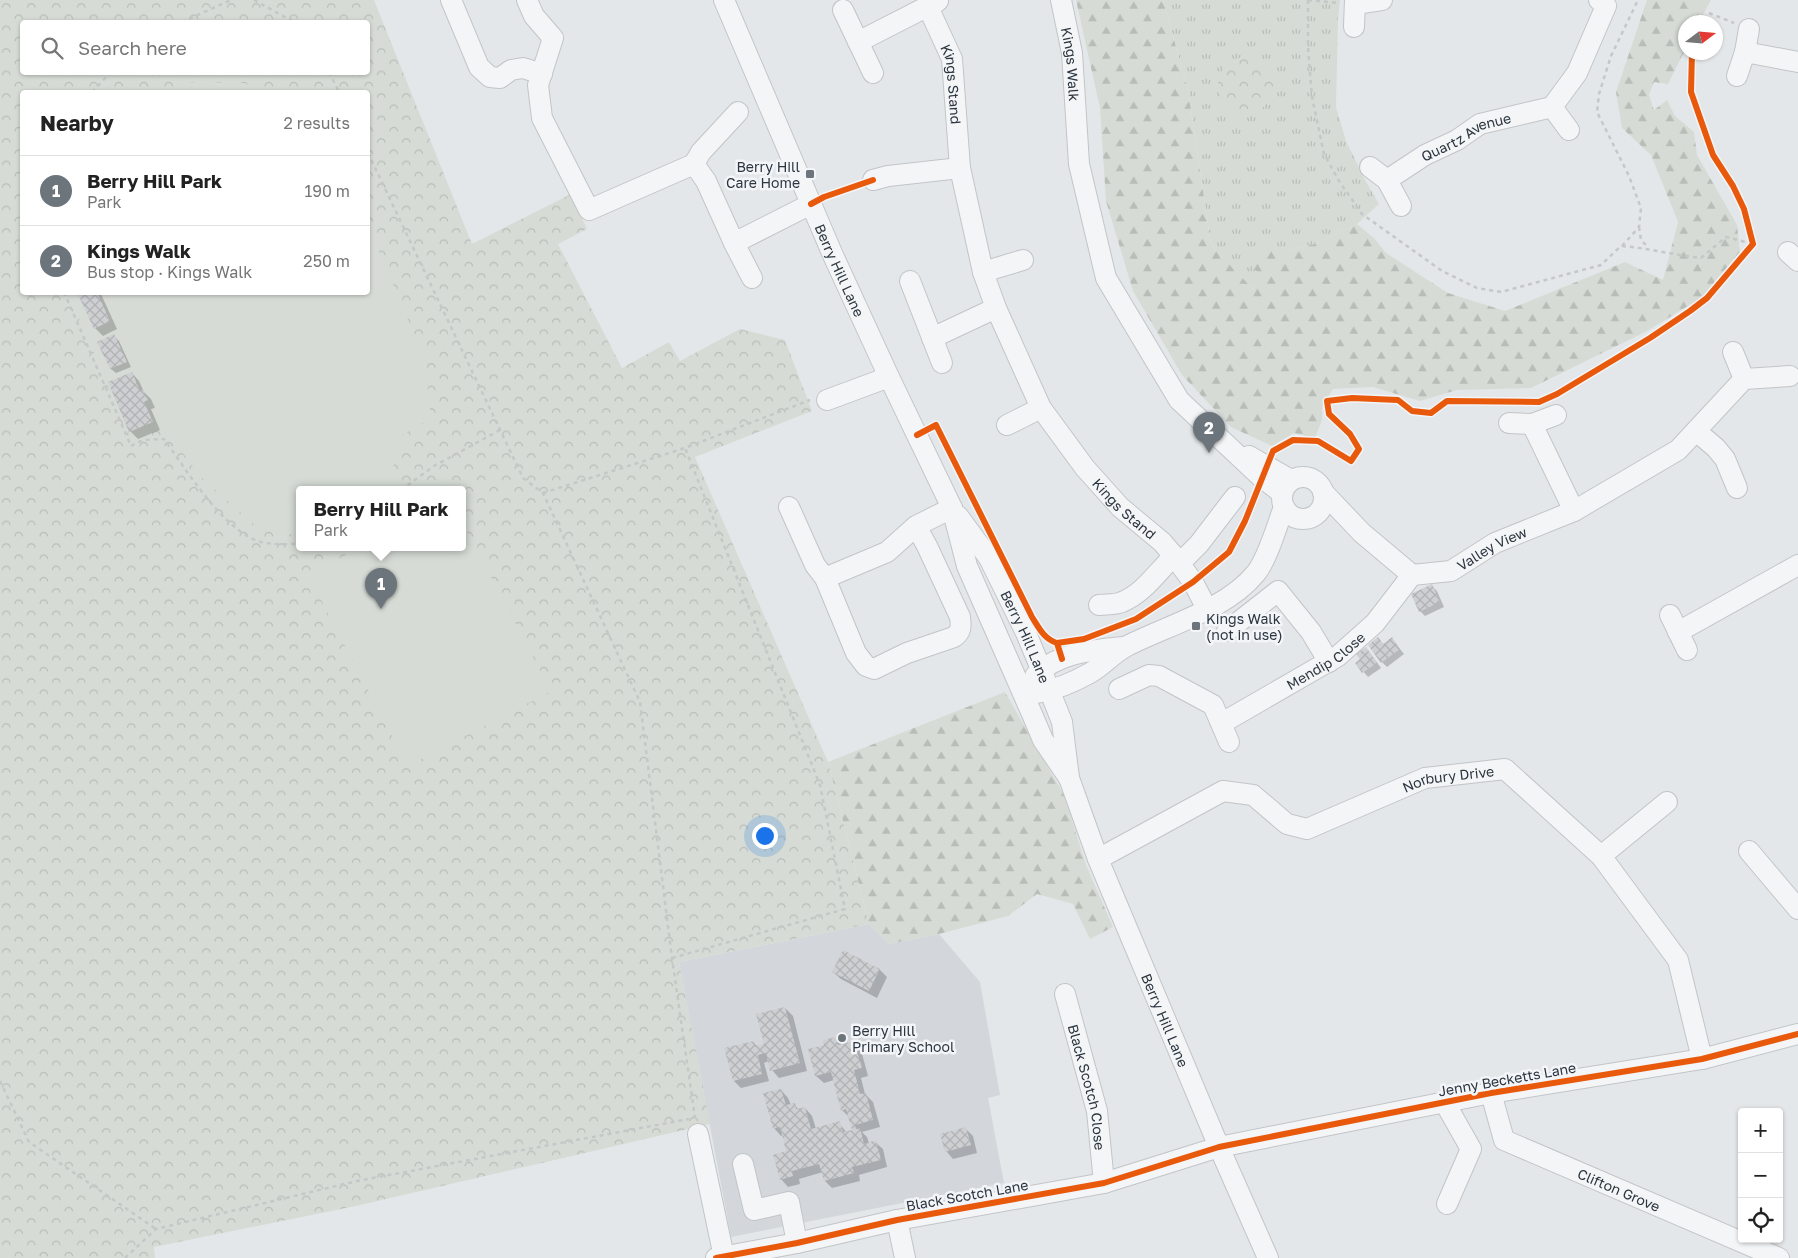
<!DOCTYPE html>
<html lang="en">
<head>
<meta charset="utf-8">
<style>
  :root { --surface:#fff; --page:#f2f2f2; --text:#222; --muted:#767676; --line:#e0e0e0; --accent:#6c747c }
  body { margin:0; font-family:"Golos Text",sans-serif; background:var(--page); color:var(--text) }
  .controls { position:absolute; right:15px; bottom:15px; display:grid; overflow:hidden; border-radius:5px; box-shadow:0 1px 4px #0004 }
  .controls button { width:45px; height:45px; display:grid; place-items:center; padding:0; border:0; border-bottom:1px solid var(--line); background:var(--surface); color:var(--text); font:25px sans-serif }
  .compass { position:absolute; left:1678px; top:15px; width:45px; height:45px; border-radius:50%; background:var(--surface); box-shadow:0 1px 4px #0004; rotate:74deg }
  .you { position:absolute; left:764px; top:835px; width:18px; height:18px; margin:-12px; border:4px solid #fff; border-radius:50%; background:#1a73e8; box-shadow:0 0 0 8px #1a73e833 }
  .badge { display:grid; place-items:center; width:32px; height:32px; border-radius:50%; background:var(--accent); color:#fff; font-size:16px; font-weight:700 }
  .pin { position:absolute; translate:-50% -41px; filter:drop-shadow(0 1px 2px #0008) }
  .pin::after { content:''; position:absolute; top:26px; width:18px; height:15px; background:inherit; clip-path:polygon(0 0,100% 0,50% 100%) }
  .popup { position:absolute; left:296px; top:486px; width:170px; height:65px; box-sizing:border-box; display:grid; place-content:center; border-radius:5px; background:var(--surface); filter:drop-shadow(0 1px 4px #0005); font-size:16px; white-space:nowrap; color:var(--muted) }
  .popup b { font-size:19px; color:var(--text) }
  .popup::after { content:''; position:absolute; left:50%; top:100%; margin-left:-10px; border:10px solid transparent; border-top-color:var(--surface) }
  .list { margin:0; padding:0; list-style:none }
  h2 { display:flex; justify-content:space-between; align-items:center; height:65px; margin:0; padding:0 20px; font-size:21px }
  h2 small { font-size:16px; font-weight:400; color:var(--muted) }
  .list li { display:grid; grid-template-columns:32px 1fr auto; gap:15px; align-items:center; box-sizing:border-box; height:70px; padding:0 20px; border-top:1px solid var(--line) }
  .list b { display:block; font-size:19px; white-space:nowrap }
  .list p { margin:0; font-size:16px; white-space:nowrap; color:var(--muted) }
  .list em { font-size:16px; font-style:normal; color:var(--muted) }
  .icon { flex:none; width:28px; height:28px; fill:none; stroke:currentColor; stroke-width:2; stroke-linecap:round; stroke-linejoin:round }
  .map { position:relative; flex:none; width:1798px; height:1258px; overflow:hidden }
  .search { position:absolute; background:var(--surface); box-shadow:0 1px 4px #0004; left:20px; top:20px; width:350px; height:55px; display:flex; align-items:center; gap:12px; box-sizing:border-box; padding:0 18px; border-radius:5px; color:var(--muted); font-size:19px }
  .panel { position:absolute; background:var(--surface); box-shadow:0 1px 4px #0004; left:20px; top:90px; width:350px; height:205px; border-radius:5px }
  .map>svg:first-child { display:block }
  .built { fill:#d3d7dc }
  .grass { fill:url(#grass-tufts) }
  .forest { fill:url(#forest-firs) }
  .park { fill:url(#park-crowns); fill-rule:evenodd }
  .pitch { fill:#d6dcd5 }
  .shadow { fill:#0003 }
  .building { fill:url(#building-cross-hatch) }
  .lines { fill:none; stroke-linecap:round; stroke-linejoin:round }
  .minor-casing { stroke:#c2c5c7; stroke-width:22 }
  .path { stroke:#c5c7c9; stroke-width:2.5; stroke-dasharray:4 4; stroke-linecap:butt }
  .minor { stroke:#f4f5f6; stroke-width:20 }
  .cycleway-casing { stroke:#f3f5f8; stroke-width:9 }
  .cycleway { stroke:#e8590c; stroke-width:6 }
  .poi-dot { fill:#6c747c; stroke:#f3f5f8; stroke-width:2 }
  .labels { text-anchor:middle; dominant-baseline:central; stroke-width:5; stroke-linejoin:round; paint-order:stroke }
  .street-label { font-size:14px; fill:#2c3641; stroke:#f3f5f8 }
  .poi-label { font-size:14px; fill:#2c3641; stroke:#f3f5f8; text-anchor:start }
</style>
</head>
<body>
<div class="map">
<svg width="1798" height="1258" viewBox="0 0 1798 1258">
  <defs>
    <pattern id="grass-tufts" width="24" height="20" patternUnits="userSpaceOnUse" patternTransform="scale(1.25)"><rect width="24" height="20" fill="#d6dcd5"/><path d="M3 7l-1-3M5 7V3M7 7l1-3M15 17l-1-3M17 17v-4M19 17l1-3" fill="none" stroke="#b8bdb8"/></pattern>
    <pattern id="forest-firs" width="22" height="20" patternUnits="userSpaceOnUse" patternTransform="scale(1.25)"><rect width="22" height="20" fill="#d6dcd5"/><path d="M5 1l3.5 6h-7zM16 11l3.5 6h-7z" fill="#b8bdb8"/></pattern>
    <pattern id="park-crowns" width="20" height="18" patternUnits="userSpaceOnUse" patternTransform="scale(1.25)"><rect width="20" height="18" fill="#d6dcd5"/><path d="M2 6a3 3 0 1 1 6 0M12 15a3 3 0 1 1 6 0" fill="none" stroke="#b8bdb8"/></pattern>
    <pattern id="building-cross-hatch" width="8" height="8" patternUnits="userSpaceOnUse" patternTransform="scale(1.25)"><rect width="8" height="8" fill="#cdcfd1"/><path d="M0 0l8 8M0 8l8-8" fill="none" stroke="#b0b2b5"/></pattern>
  </defs>
  <rect width="100%" height="100%" fill="#e4e7e9"/>
  <path class="built" d="M869 924 889 944 939 934 980 982 1000 1095 988 1098 1004 1183 731 1237 679 962Z"/>
  <path class="grass" d="M1163 0H1340L1338 18 1336 107 1346 141 1365 180 1379 204 1357 224 1315 244 1285 250H1251L1263 277 1253 289 1211 245 1188 90Z"/>
  <path class="forest" d="M1076 0H1163L1188 90 1211 245 1253 289 1263 277 1251 266V250H1285L1315 244 1357 224 1375 239 1386 253 1448 293 1505 311 1625 262 1663 280 1678 222 1651 155 1622 128 1616 92 1647 0H1711L1699 22H1686L1685 50 1668 84 1654 82 1649 95 1654 110 1667 100 1675 116 1694 132 1697 155 1737 225 1740 252 1701 298 1647 331 1531 388 1457 390 1420 401 1373 387 1333 389 1322 407V420L1315 438 1294 433 1272 446 1231 427 1182 375 1133 291 1106 201 1100 108Z
    M1005 692 1064 795 1086 865 1113 927 1090 939 1073 904 1037 894 1008 916 939 934 889 944 869 924 828 762Z"/>
  <path class="park" d="M0 0H374L472 244 571 194 587 229 558 244 622 368 669 342 680 361 740 329 785 340 812 411 695 457 828 762 869 924 679 962 710 1124 356 1206 154 1247 155 1258H0ZM22 22H368V72H22ZM22 92H368V292H22ZM300 490H462V548H300Z
    M1218 85a28 28 0 1 1 56 0a28 28 0 1 1-56 0Z"/>
  <path class="pitch" d="M194 82 245 83 258 92H158Z
    M368 226 424 357 431 418 402 435 388 486 379 490H300V532L295 535 259 529 203 479 163 428 132 441 68 293 368 292Z
    M462 522 551 691 408 766 308 575 359 548H462Z"/>
  <path class="shadow" d="M78 292H100L117 329 103 336 95 328Z
    M114 336 119 341 131 367 116 373 111 369 99 343Z
    M132 373 139 381 144 392 151 399 155 408 151 409 160 430 138 439 130 431Z
    M1432 586 1437 591 1444 607 1425 616 1420 611Z
    M1392 639 1404 654 1387 667 1382 662 1384 645Z
    M1370 653 1381 668 1368 677 1356 663Z
    M844 951 880 970 887 977 877 998 841 979 833 972Z
    M785 1008 793 1016 807 1071 779 1078 772 1070 769 1061 764 1063 769 1081 741 1088 734 1081 753 1042 758 1047 765 1045Z
    M836 1038 843 1045 854 1042 861 1050 868 1076 861 1078 865 1094 873 1102 880 1127 862 1132 867 1137 869 1143 875 1142 883 1149 887 1167 859 1175 860 1181 832 1188 825 1181 823 1172 799 1179 800 1184 788 1187 781 1179 788 1152 783 1135 781 1136 774 1128 781 1090 788 1098 791 1105 794 1104 799 1110 805 1108 812 1116 816 1129 839 1123 847 1133 853 1131 850 1118 842 1110 834 1080 824 1083 816 1076 809 1050 825 1046Z
    M966 1129 973 1136 977 1153 953 1159 946 1151Z"/>
  <path class="building" d="M77 292H97L110 321 94 329Z
    M114 334 127 362 110 369 97 342Z
    M132 372 140 391 143 390 148 400 144 402 153 422 129 432 108 382Z
    M1432 584 1440 602 1419 612 1411 594Z
    M1378 637 1383 644 1392 637 1400 649 1381 663 1368 645Z
    M1366 647 1377 663 1362 673 1355 663 1360 659 1356 654Z
    M843 950 880 969 869 991 832 972Z
    M785 1007 800 1063 770 1071 766 1053 758 1055 762 1074 733 1081 724 1048 754 1041 755 1046 764 1044 756 1014Z
    M836 1037 838 1045 854 1041 862 1068 854 1070 860 1094 866 1093 873 1120 855 1125 856 1129 860 1128 864 1144 876 1140 881 1160 852 1167 854 1173 824 1181 819 1164 792 1171 793 1176 780 1180 773 1155 786 1151 780 1127 773 1129 763 1093 781 1089 786 1105 795 1103 796 1109 805 1107 811 1129 840 1121 843 1132 852 1130 846 1109 841 1111 831 1072 815 1076 808 1049 824 1045 823 1040Z
    M966 1127 971 1145 945 1152 940 1134Z"/>
  <g class="lines">
    <defs>
      <g id="minor">
        <path d="M451 0 479 67 490 77 500 78 511 70 523 68 542 74"/>
        <path d="M527 0 534 16 553 38 538 85 542 118 589 210 694 164 701 152 738 112"/>
        <path id="s1" d="M724 0 832 253 889 377 952 508 967 566 1032 714 1043 740 1069 778"/>
        <path id="s2" d="M1061 0 1072 53 1079 164 1106 278 1179 400 1261 477 1282 493"/>
        <path d="M1355 4 1382 0"/>
        <path id="s3" d="M928 7 952 59 960 168 983 272 996 308 1041 408 1085 468 1120 507 1162 542 1174 556 1193 582 1207 609"/>
        <path d="M843 10 873 73"/>
        <path d="M1354 27 1355 0"/>
        <path d="M858 42 938 1"/>
        <path d="M1745 52 1798 62"/>
        <path d="M1737 76 1745 52 1749 29"/>
        <path d="M1552 107 1569 130"/>
        <path d="M694 164 706 181 734 243 811 204"/>
        <path d="M1370 167 1387 180 1401 206"/>
        <path d="M873 180 888 176 960 168"/>
        <path id="s4" d="M1387 180 1425 155 1457 140 1480 124 1552 107 1577 73 1606 6 1599 0"/>
        <path d="M734 243 752 278"/>
        <path d="M1788 252 1798 261"/>
        <path d="M983 272 1023 260"/>
        <path d="M910 281 942 363"/>
        <path d="M932 338 996 308"/>
        <path d="M1733 352 1744 379"/>
        <path d="M827 400 889 377"/>
        <path d="M1509 423 1532 424 1556 415"/>
        <path d="M1532 424 1574 511"/>
        <path d="M1007 425 1041 408"/>
        <path d="M1696 431 1716 448 1725 459 1737 488"/>
        <path d="M1249 456 1291 480"/>
        <circle cx="1303" cy="498" r="21"/>
        <path id="s5" d="M1323 492 1362 533 1412 575 1451 571 1495 543 1574 511 1678 450 1744 379 1790 376"/>
        <path d="M789 507 815 565 825 578"/>
        <path id="s6" d="M958 516 989 558 1026 633 1041 669 1062 722 1069 778 1098 859 1219 1147 1268 1258"/>
        <path d="M916 526 927 546 960 617C961 626 962 631 954 637L907 653 874 669 866 666 856 653 825 578 887 552 916 526 952 508"/>
        <path d="M1180 563 1199 544 1235 497"/>
        <path d="M1099 605C1106 604 1116 605 1122 602 1144 593 1157 572 1174 556"/>
        <path d="M1670 615 1687 650"/>
        <path d="M1227 631 1278 591 1311 632 1329 662"/>
        <path d="M1678 632 1798 565"/>
        <path d="M1035 680V676C1058 652 1094 650 1124 647"/>
        <path d="M1119 689 1149 675 1159 676 1213 705 1229 742"/>
        <path d="M1037 693C1055 690 1074 682 1090 673 1103 666 1113 653 1127 646 1168 625 1226 610 1256 573 1268 558 1277 525 1284 507"/>
        <path id="s7" d="M1222 723 1338 656 1375 623 1412 575"/>
        <path d="M1749 851 1798 909"/>
        <path d="M1601 856 1667 802"/>
        <path id="s8" d="M1098 859 1223 791 1253 795 1287 824 1307 829 1425 778 1505 769 1601 856 1678 960 1702 1059"/>
        <path id="s9" d="M1065 994 1097 1111 1104 1183"/>
        <path id="s10" d="M1491 1093 1504 1140 1779 1258"/>
        <path d="M1445 1103 1471 1149 1447 1204"/>
        <path d="M698 1134 724 1257"/>
        <path d="M743 1164 754 1210 789 1202 797 1243"/>
        <path d="M897 1220 905 1258"/>
        <path d="M716 1258 797 1243 897 1220 1104 1183 1219 1147 1491 1093 1702 1059 1798 1034"/>
      </g>
    </defs>
    <use href="#minor" class="minor-casing"/>
    <path class="path" d="M254 0 294 22
      M1308 0V47L1312 97 1324 154 1339 181 1362 214 1442 271 1477 288 1501 292 1601 265 1621 246C1648 248 1674 255 1701 258L1726 237 1753 244
      M1308 0 1339 3
      M1709 13 1734 23
      M182 22 231 0
      M329 72 339 92
      M92 92 111 72
      M368 153 523 478 543 493 640 702 672 958 695 1118
      M1639 227 1641 240 1648 247
      M1622 246 1639 227 1641 208 1629 176 1597 112 1599 94 1611 56 1638 0
      M64 292 131 446 143 440 164 439C186 469 224 532 261 542 273 545 288 544 300 544
      M401 490 434 466 500 430
      M543 493 685 448 810 400
      M672 958 845 909 820 785 685 448
      M0 1081 29 1142 156 1229
      M125 1258 156 1229 357 1181 689 1119"/>
    <use href="#minor" class="minor"/>
    <defs>
      <path id="cycleway" d="M1692 52 1691 92 1713 155 1733 186 1744 209 1753 244
        M811 204 824 197 873 180
        M917 435 936 425 1032 617C1039 628 1044 639 1057 643
        M1062 659 1057 643 1084 639 1136 619 1193 582 1229 552 1245 521 1273 451 1293 440 1318 441 1351 461 1359 449 1350 434 1329 414 1327 401 1352 398 1398 400 1412 411 1431 413 1447 401 1539 402 1557 394 1650 338 1690 311 1707 298 1753 244
        M716 1258 797 1243 897 1220 1104 1183 1219 1147 1491 1093 1702 1059 1798 1034"/>
    </defs>
    <use href="#cycleway" class="cycleway-casing"/>
    <use href="#cycleway" class="cycleway"/>
  </g>
  <g class="poi-dot">
    <rect x="805" y="169" width="10" height="10" rx="2.5"/>
    <rect x="1191" y="621" width="10" height="10" rx="2.5"/>
    <circle cx="842" cy="1038" r="5"/>
  </g>
  <g class="labels">
    <g class="street-label">
      <text stroke="none"><textPath href="#s2" startOffset="65">Kings Walk</textPath></text>
      <text stroke="none"><textPath href="#s3" startOffset="82">Kings Stand</textPath></text>
      <text stroke="none"><textPath href="#s4" startOffset="91">Quartz Avenue</textPath></text>
      <text stroke="none"><textPath href="#s1" startOffset="294">Berry Hill Lane</textPath></text>
      <text stroke="none"><textPath href="#s3" startOffset="552">Kings Stand</textPath></text>
      <text stroke="none"><textPath href="#s5" startOffset="208">Valley View</textPath></text>
      <text stroke="none"><textPath href="#s6" startOffset="139">Berry Hill Lane</textPath></text>
      <text stroke="none"><textPath href="#s7" startOffset="121">Mendip Close</textPath></text>
      <text stroke="none"><textPath href="#s8" startOffset="389">Norbury Drive</textPath></text>
      <text stroke="none"><textPath href="#s6" startOffset="549">Berry Hill Lane</textPath></text>
      <text transform="translate(1507 1079) rotate(-10)">Jenny Becketts Lane</text>
      <text stroke="none"><textPath href="#s9" startOffset="96">Black Scotch Close</textPath></text>
      <text stroke="none"><textPath href="#s10" startOffset="174">Clifton Grove</textPath></text>
      <text transform="translate(967 1195) rotate(-10)">Black Scotch Lane</text>
    </g>
    <g class="poi-label">
      <text x="800" y="166" text-anchor="end">Berry Hill<tspan x="800" dy="16">Care Home</tspan></text>
      <text x="1206" y="618">Kings Walk<tspan x="1206" dy="16">(not in use)</tspan></text>
      <text x="852" y="1030">Berry Hill<tspan x="852" dy="16">Primary School</tspan></text>
    </g>
  </g>
</svg>
<div class="controls">
<button>+</button>
<button>−</button>
<button><svg class="icon" aria-label="locate" viewBox="0 0 24 24"><circle cx="12" cy="12" r="6"/><path d="M12 2v4M12 18v4M2 12h4M18 12h4"/></svg></button>
</div>
<svg class="compass" viewBox="-18 -18 36 36"><path d="M0-13l5 13h-10z" fill="#e53935"/><path d="M0 13l5-13h-10z" fill="#767676"/></svg>
<div class="you"></div>
<div class="pin badge" style="left:381px;top:609px">1</div>
<div class="popup"><b>Berry Hill Park</b>Park</div>
<div class="pin badge" style="left:1209px;top:453px">2</div>
<div class="search"><svg class="icon" aria-label="search" viewBox="0 0 24 24"><circle cx="10" cy="10" r="6"/><path d="M15 15l6 6"/></svg>Search here</div>
<section class="panel">
<h2>Nearby<small>2 results</small></h2>
<ul class="list">
<li><span class="badge">1</span><div><b>Berry Hill Park</b><p>Park</p></div><em>190 m</em></li>
<li><span class="badge">2</span><div><b>Kings Walk</b><p>Bus stop · Kings Walk</p></div><em>250 m</em></li>
</ul>
</section>
</div>
</body>
</html>
